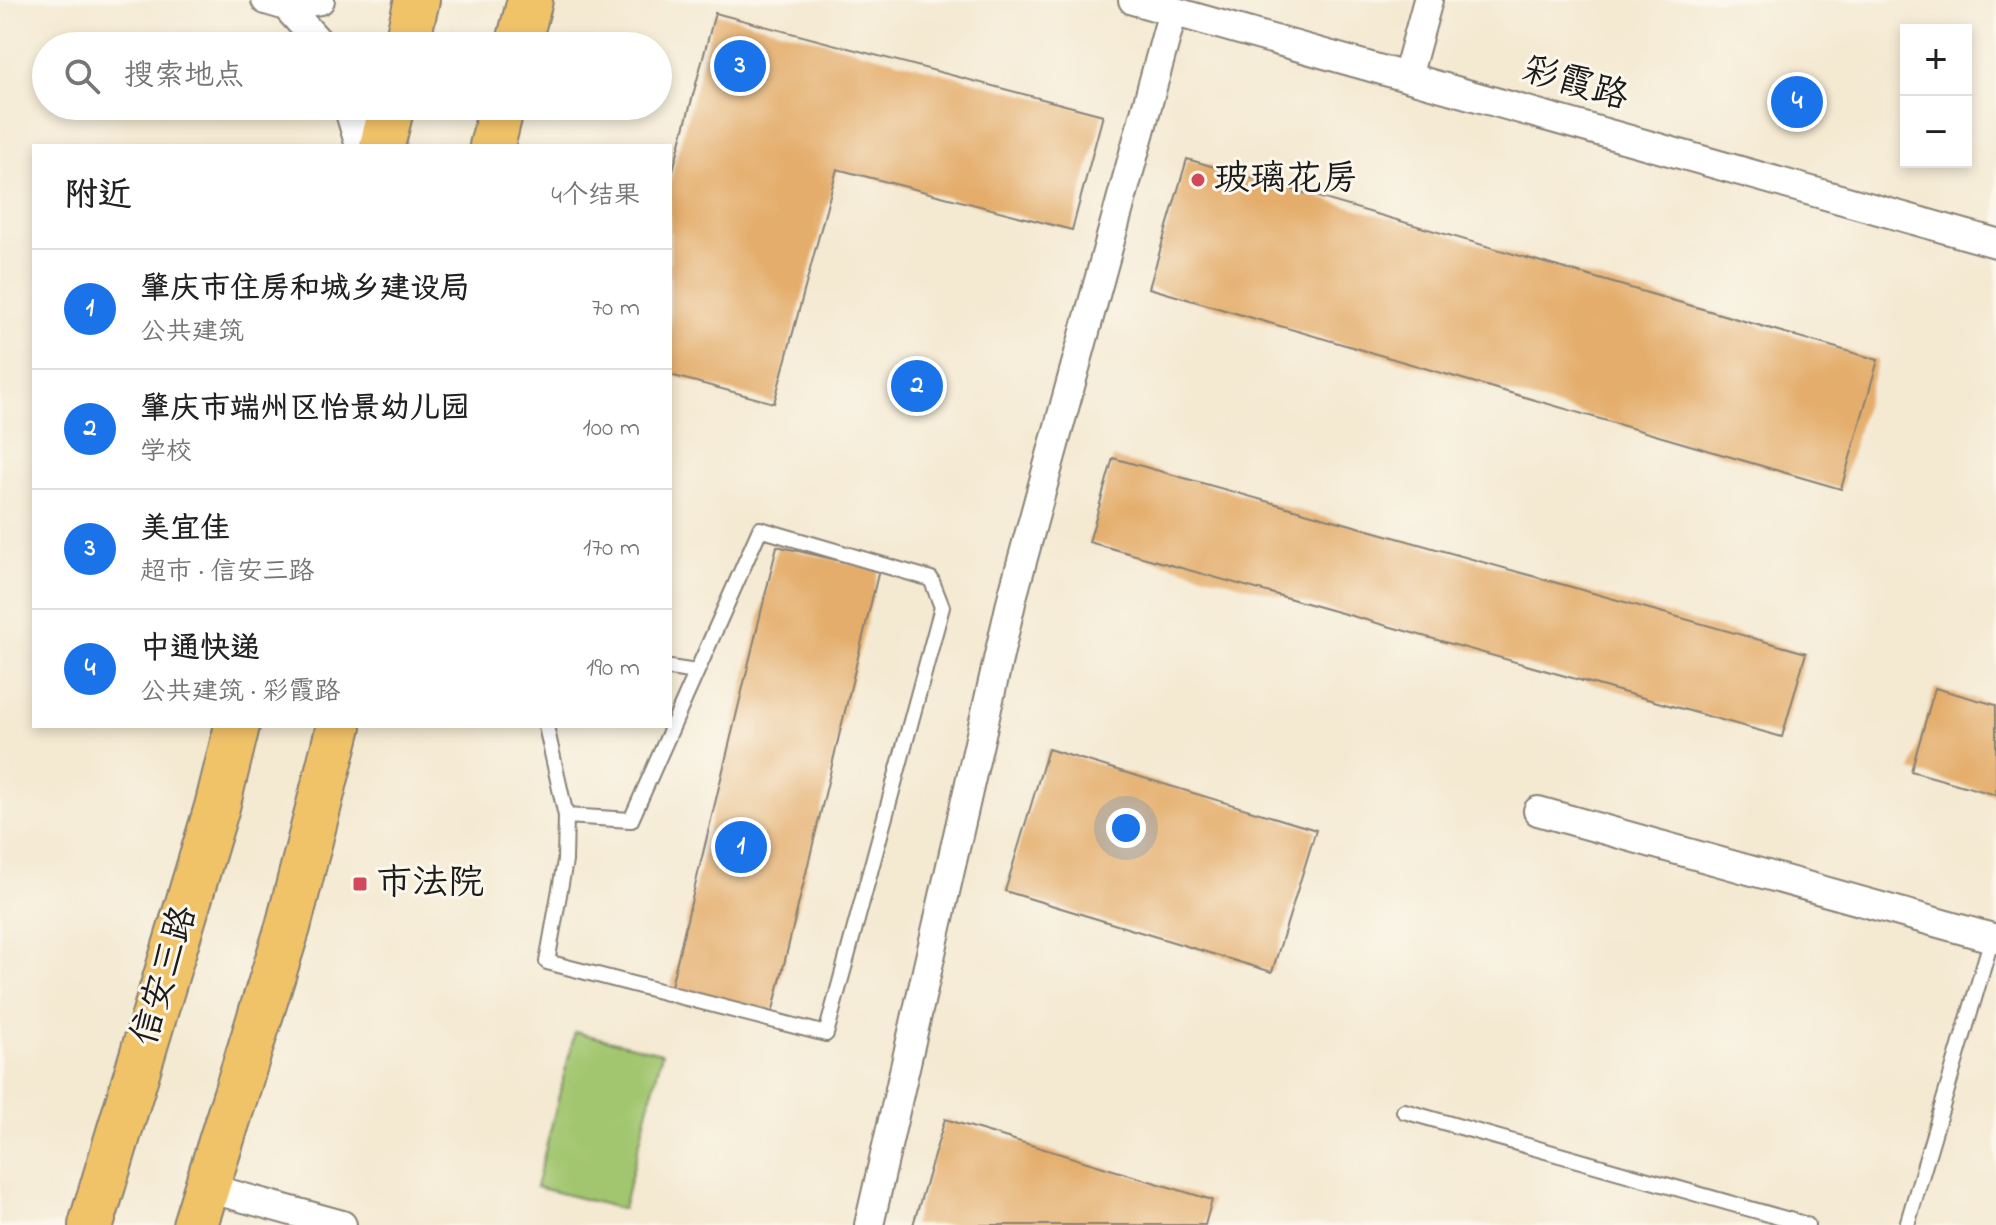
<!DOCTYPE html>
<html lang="zh">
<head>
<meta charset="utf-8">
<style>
  :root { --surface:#fff; --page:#f2f2f2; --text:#222; --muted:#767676; --line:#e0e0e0; --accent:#1a73e8 }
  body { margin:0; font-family:"Indie Flower","LXGW WenKai TC",sans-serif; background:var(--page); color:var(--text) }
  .controls { position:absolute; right:24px; top:24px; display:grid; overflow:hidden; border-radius:0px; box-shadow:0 4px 12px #0003 }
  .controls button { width:72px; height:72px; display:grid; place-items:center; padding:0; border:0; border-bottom:2px solid var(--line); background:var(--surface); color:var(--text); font:40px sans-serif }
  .you { position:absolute; left:1126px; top:828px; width:28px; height:28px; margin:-20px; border:6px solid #fff; border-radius:50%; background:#1a73e8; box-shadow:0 0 0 12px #1a73e833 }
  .badge { display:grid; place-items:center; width:52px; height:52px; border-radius:50%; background:var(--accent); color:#fff; font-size:26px; font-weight:700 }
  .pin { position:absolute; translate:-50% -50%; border:4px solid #fff; box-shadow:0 2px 8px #0006 }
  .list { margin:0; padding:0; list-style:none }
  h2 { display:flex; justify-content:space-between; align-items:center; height:104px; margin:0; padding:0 32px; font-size:34px }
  h2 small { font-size:26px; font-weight:400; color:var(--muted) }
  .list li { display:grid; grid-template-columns:52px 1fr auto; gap:24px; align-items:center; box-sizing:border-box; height:120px; padding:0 32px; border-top:2px solid var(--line) }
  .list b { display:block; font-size:30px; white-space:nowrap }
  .list p { margin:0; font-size:26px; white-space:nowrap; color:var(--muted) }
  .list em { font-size:26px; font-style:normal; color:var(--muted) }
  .icon { flex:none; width:44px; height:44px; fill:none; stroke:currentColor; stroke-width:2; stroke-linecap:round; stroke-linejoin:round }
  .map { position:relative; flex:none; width:1996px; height:1225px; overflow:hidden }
  .search { position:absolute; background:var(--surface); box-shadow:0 4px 12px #0003; left:32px; top:32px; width:640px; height:88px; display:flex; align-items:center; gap:20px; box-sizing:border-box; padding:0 28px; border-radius:44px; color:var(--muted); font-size:30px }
  .panel { position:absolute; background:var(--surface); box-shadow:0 4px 12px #0003; left:32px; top:144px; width:640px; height:584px; border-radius:0px }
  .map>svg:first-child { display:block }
  .green { fill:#a2c670; stroke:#5f7146; stroke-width:2 }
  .building { fill:#e4ad6c }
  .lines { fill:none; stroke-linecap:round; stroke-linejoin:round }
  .lane-casing { stroke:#888276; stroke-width:18 }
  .street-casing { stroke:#888276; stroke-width:32 }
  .primary-casing { stroke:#888276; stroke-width:48 }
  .lane { stroke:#fff; stroke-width:14 }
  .street { stroke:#fff; stroke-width:28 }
  .primary { stroke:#f1c369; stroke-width:44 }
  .poi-dot { fill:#d1495b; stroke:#fbf7ec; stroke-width:3 }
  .labels { text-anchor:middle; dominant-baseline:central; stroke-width:6; stroke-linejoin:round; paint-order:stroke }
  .street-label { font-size:36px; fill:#1c1c1c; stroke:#fbf7ec }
  .poi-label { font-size:36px; fill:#1c1c1c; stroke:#fbf7ec; text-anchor:start }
</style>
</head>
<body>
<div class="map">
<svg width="1996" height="1225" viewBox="0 0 1996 1225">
  <rect width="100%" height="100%" fill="#fbf7ec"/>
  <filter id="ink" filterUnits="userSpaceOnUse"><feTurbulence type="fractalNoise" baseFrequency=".0125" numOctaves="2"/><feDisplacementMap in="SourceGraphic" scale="16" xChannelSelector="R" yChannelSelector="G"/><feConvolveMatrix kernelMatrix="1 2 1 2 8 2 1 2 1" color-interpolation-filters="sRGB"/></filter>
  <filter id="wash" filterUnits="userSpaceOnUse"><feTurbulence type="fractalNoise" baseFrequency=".006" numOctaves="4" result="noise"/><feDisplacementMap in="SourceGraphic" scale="32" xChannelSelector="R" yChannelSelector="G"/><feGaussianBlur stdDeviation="1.8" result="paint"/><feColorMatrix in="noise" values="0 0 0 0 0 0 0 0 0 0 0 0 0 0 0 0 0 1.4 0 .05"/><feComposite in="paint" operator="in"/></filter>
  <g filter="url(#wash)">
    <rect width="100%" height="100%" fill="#f4e9d1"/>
    <path class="green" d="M575 1032 662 1053 623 1209 536 1187Z"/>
    <g id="blocks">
      <path class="building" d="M715 13 1103 115 1072 230 837 169 774 403 670 375V181Z
        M1187 159 1878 360 1841 489 1149 288Z
        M1113 458 1806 653 1782 737 1089 542Z
        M777 546 879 570 772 1014 670 990Z
        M1935 688 1996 705V795L1911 771Z
        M1048 749 1316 830 1272 972 1005 891Z
        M945 1119 1212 1200 1205 1225H913Z"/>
    </g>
  </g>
  <g filter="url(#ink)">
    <use href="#blocks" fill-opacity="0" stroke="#888276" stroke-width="2"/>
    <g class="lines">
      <defs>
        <path id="lane" d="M670 668 696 672
          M546 726 566 816 565 861 547 962 826 1034 942 607 931 579 760 529 631 820 566 816
          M1404 1111 1807 1225
          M1907 1225 1992 938"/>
        <path id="street" d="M266 0 286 6 320 0
          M1133 0 1996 243
          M286 6 322 46
          M1407 77 1428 0
          M348 106 360 146
          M1538 811 1996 939
          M208 1188 342 1225
          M869 1225 1013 594 1173 11"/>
        <path id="primary" d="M406 46 417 0
          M518 46 530 0
          M382 146 392 106
          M492 146 502 106
          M91 1225 217 807 237 726
          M195 1225 288 927 339 726"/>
      </defs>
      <use href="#lane" class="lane-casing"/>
      <use href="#street" class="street-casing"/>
      <use href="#primary" class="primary-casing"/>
      <use href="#lane" class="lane"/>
      <use href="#street" class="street"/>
      <use href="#primary" class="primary"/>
    </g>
  </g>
  <g class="poi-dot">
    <circle cx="1198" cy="180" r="8"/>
    <rect x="352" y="876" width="16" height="16" rx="4"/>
  </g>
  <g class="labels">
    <g class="street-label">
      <text transform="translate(1575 85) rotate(16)">彩霞路</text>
      <text transform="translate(166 976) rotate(-73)">信安三路</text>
    </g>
    <g class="poi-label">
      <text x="1214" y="180">玻璃花房</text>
      <text x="376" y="884">市法院</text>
    </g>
  </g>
</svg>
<div class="controls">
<button>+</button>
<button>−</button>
</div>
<div class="you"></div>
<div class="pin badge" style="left:741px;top:847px">1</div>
<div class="pin badge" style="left:917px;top:386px">2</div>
<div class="pin badge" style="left:740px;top:66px">3</div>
<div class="pin badge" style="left:1797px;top:102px">4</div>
<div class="search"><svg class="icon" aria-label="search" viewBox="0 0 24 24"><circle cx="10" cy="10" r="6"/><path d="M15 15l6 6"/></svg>搜索地点</div>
<section class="panel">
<h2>附近<small>4个结果</small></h2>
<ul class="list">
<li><span class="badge">1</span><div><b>肇庆市住房和城乡建设局</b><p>公共建筑</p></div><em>70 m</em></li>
<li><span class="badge">2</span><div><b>肇庆市端州区怡景幼儿园</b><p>学校</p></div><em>100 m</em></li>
<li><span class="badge">3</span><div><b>美宜佳</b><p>超市 · 信安三路</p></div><em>170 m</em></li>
<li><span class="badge">4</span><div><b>中通快递</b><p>公共建筑 · 彩霞路</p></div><em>190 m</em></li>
</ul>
</section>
</div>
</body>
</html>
